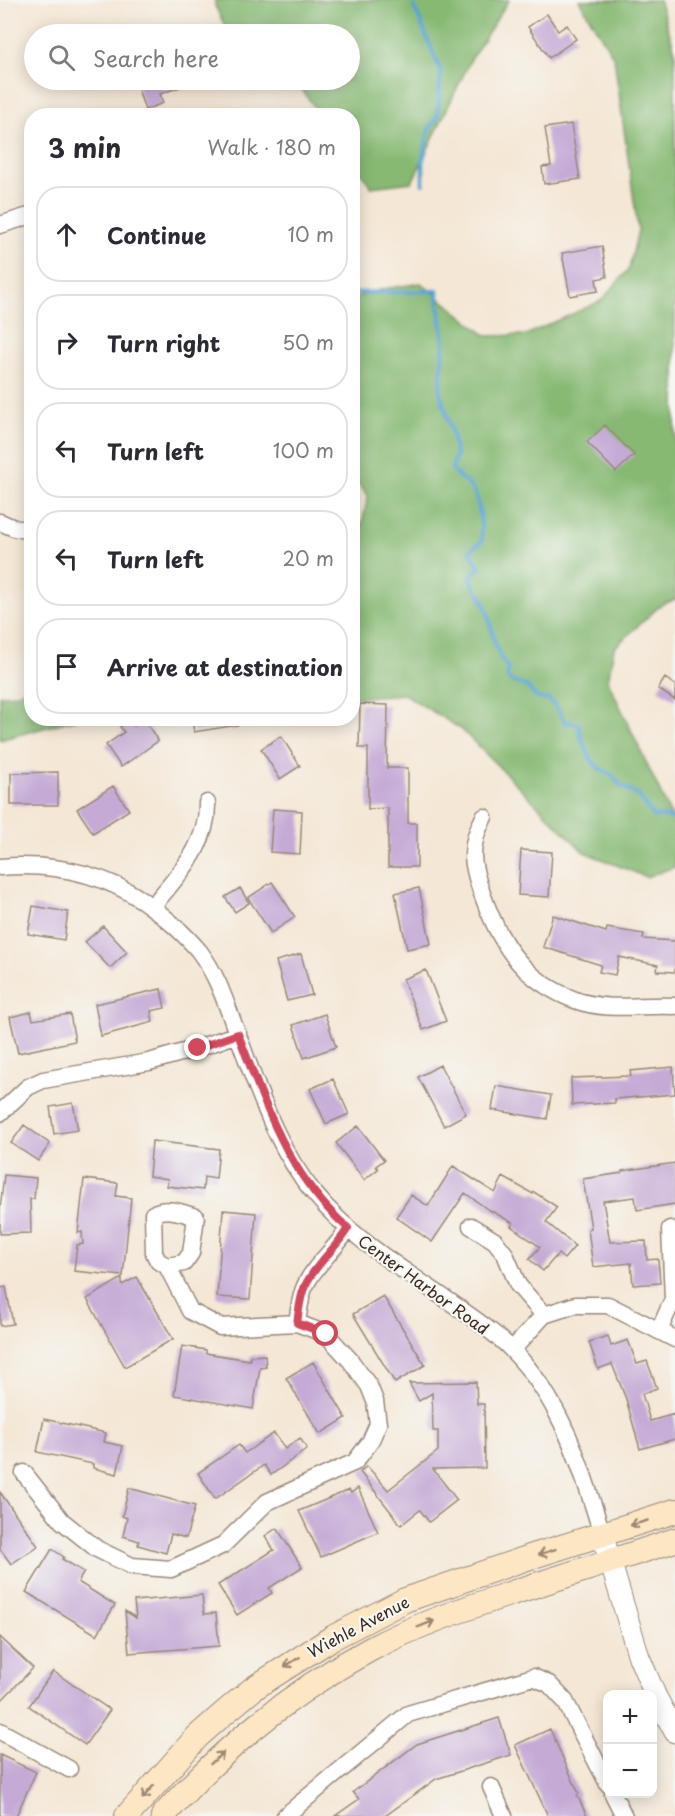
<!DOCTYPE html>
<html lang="en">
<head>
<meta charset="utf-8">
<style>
  :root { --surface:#fff; --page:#f7f7f7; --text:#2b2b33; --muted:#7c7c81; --line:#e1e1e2 }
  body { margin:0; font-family:"Playpen Sans",sans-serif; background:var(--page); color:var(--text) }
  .controls { position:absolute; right:18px; bottom:18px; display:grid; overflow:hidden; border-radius:12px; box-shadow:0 3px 15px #0003 }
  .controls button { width:54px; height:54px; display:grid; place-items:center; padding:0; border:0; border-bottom:2px solid var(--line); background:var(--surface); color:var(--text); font:30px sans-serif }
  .stop { position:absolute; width:18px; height:18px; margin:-14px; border:4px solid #d1495b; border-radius:50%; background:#fff }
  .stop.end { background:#d1495b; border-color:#fff; box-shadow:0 2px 6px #0008 }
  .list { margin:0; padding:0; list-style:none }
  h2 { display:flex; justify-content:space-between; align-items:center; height:78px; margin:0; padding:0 24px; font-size:26px }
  h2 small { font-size:20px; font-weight:400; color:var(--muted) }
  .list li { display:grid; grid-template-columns:39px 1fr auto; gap:18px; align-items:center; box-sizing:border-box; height:96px; margin:0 12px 12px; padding:0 12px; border:2px solid var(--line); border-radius:24px }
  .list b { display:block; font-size:22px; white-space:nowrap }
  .list em { font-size:20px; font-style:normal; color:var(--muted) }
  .icon { flex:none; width:33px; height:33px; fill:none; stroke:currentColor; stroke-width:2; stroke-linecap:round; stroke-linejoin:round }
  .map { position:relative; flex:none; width:675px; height:1816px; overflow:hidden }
  .search { position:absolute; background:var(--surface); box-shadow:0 3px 15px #0003; left:24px; top:24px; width:336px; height:66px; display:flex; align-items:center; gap:15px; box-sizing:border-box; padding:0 21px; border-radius:33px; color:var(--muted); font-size:22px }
  .panel { position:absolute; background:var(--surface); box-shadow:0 3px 15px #0003; left:24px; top:108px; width:336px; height:618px; border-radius:24px }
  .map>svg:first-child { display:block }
  .forest { fill:#87b973; stroke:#617248; stroke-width:1.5 }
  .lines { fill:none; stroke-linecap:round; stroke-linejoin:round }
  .stream { stroke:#58a3d0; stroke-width:4.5 }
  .building { fill:#c5aad6 }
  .minor-casing { stroke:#98887a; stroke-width:19 }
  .tertiary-casing { stroke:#98887a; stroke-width:23 }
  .secondary-casing { stroke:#98887a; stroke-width:26 }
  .minor { stroke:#fff; stroke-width:16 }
  .tertiary { stroke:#fff; stroke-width:21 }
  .secondary { stroke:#fce6c4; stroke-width:24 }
  .oneway { stroke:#9c8871 }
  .route { stroke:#d1495b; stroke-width:8 }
  .labels { text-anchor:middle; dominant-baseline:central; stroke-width:4.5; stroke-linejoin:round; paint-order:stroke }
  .street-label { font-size:16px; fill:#3b2a1e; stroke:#f6f6f2 }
</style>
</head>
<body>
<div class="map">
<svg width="675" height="1816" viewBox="0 0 675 1816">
  <rect width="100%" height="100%" fill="#f6f6f2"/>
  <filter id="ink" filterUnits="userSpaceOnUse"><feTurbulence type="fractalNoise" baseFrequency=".0167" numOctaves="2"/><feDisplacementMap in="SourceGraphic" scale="12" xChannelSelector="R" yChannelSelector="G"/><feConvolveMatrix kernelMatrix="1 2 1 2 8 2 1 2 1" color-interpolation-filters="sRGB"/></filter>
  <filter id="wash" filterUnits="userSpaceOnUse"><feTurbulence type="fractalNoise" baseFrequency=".008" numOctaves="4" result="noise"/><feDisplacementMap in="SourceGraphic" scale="24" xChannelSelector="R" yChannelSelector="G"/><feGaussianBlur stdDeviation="1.35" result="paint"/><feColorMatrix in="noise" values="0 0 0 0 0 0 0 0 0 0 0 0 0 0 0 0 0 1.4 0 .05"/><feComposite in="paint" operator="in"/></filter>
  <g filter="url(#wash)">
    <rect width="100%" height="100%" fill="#f4e7d5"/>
    <path class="forest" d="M215 0H509L471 59 412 182 371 187 353 161 352 116 320 115 295 80H350V34H229L215 6Z
      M579 0H659L675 51V600L662 604 614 648 608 681 675 824V867L646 877 584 852 461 729 404 694 353 698V564L368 496 353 477V298L383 289 421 283 487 336 526 335 601 301 629 269 638 230 614 58Z
      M31 686 32 718 76 719 0 740V695L16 694Z"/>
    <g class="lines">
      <path class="stream" d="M414 6 441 72 437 118 429 128 423 160V184
        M352 293 437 291 444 342 440 392 452 433 456 455 452 469C457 477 463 479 469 485 481 496 481 526 482 541L470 551 480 568 471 575C470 586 478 590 483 600 493 621 491 650 508 667L507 677 511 681 528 687 535 696 541 699H549L559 711 565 723 570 722 579 725 582 740 591 759 598 768 612 775 621 786 638 795 653 816 675 818"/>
    </g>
    <g id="blocks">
      <path class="building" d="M547 14 558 31 567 25 576 39 549 58 528 27Z
        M135 80H197V81L160 94 163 103 145 110Z
        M571 124 580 179 544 184 542 167 551 166 545 128Z
        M602 246 607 277 596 279 598 291 570 296 562 253Z
        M605 425 634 455 616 472 587 442Z
        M665 678 675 685V700L658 689Z
        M360 704 388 705 387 768H408V823H417V867H388V808L368 809V748H359Z
        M192 718H237L238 725 194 732Z
        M144 719 158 741 121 767 106 745 124 732 120 727 130 720 134 726Z
        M281 736 300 766 280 779 261 749Z
        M58 772V805H11V773Z
        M113 786 129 810 93 833 77 809Z
        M273 809 302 811 300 854 270 852Z
        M521 850 552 852 549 897 518 895Z
        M272 882 295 917 271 933 248 898Z
        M240 888 249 903 235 912 225 897Z
        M419 888 431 944 407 949 395 893Z
        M33 906 68 912 64 940 28 934Z
        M553 915 606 932 607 928 644 934 643 939 675 941V972L657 971 658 965 619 957 615 975 599 972 601 965 543 947Z
        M103 926 127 952 110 968 85 942Z
        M301 954 312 995 287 1001 276 961Z
        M426 970 446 1021 423 1030 403 979Z
        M161 989 165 1008 151 1011 153 1022 101 1036 95 1004Z
        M31 1012 33 1020 70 1014 75 1041 18 1053 10 1017Z
        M325 1014 336 1047 304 1058 293 1025Z
        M440 1065 466 1114 444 1126 418 1077Z
        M673 1067 675 1094 615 1099V1103L572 1105 571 1078 631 1076 630 1071Z
        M333 1079 349 1114 326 1124 310 1089Z
        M496 1086 551 1095 547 1119 492 1110Z
        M73 1103 78 1130 54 1134 50 1107Z
        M24 1125 50 1144 38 1161 11 1143Z
        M358 1126 384 1160 376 1166 378 1169 364 1180 336 1143Z
        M152 1141 219 1149 216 1179 204 1177 203 1190 167 1186 168 1179 149 1176Z
        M675 1163V1204L637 1210 635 1197 603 1201 610 1242 646 1241 647 1260 658 1259 660 1283 633 1285 631 1263 593 1267 588 1229 591 1228 583 1179 622 1173V1171Z
        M453 1166 495 1193 503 1177 533 1194 534 1192 557 1207 546 1222 575 1246 564 1259 558 1254 543 1271 529 1259 540 1247 511 1226 513 1223 486 1208 465 1193 432 1242 396 1217 411 1195 428 1206Z
        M4 1175 36 1178 34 1199H30L31 1233 0 1234V1209Z
        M84 1179 118 1183 116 1196 131 1198 123 1276 74 1271 77 1245 83 1244 82 1232 78 1233Z
        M223 1210 256 1213 250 1299 217 1297Z
        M137 1277 173 1339 125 1367 87 1299 122 1278V1285Z
        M6 1287 13 1324 0 1326V1288Z
        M383 1296 425 1365 395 1383 353 1314Z
        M608 1336 611 1346 628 1340 637 1364 647 1361 657 1388 642 1394 650 1421 675 1414V1439L640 1449 626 1399 612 1364 598 1369 589 1342Z
        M182 1346 206 1350V1353L250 1360V1356L265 1355 266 1367 260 1368 253 1409 174 1395Z
        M313 1362 346 1418 320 1434 286 1378Z
        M476 1382 477 1404H484L485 1468 433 1469 457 1500 429 1522 420 1510 401 1525 360 1472 367 1466 388 1490 438 1451V1431H433L432 1393 419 1401 409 1383Z
        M44 1419 106 1433 104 1442 123 1446 117 1474 93 1468V1464L37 1452Z
        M274 1433 285 1449 300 1438 307 1449 271 1475 264 1465 215 1499 198 1473 239 1445 245 1453Z
        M129 1488 195 1506 186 1538 171 1534 166 1553 138 1545 139 1541 123 1536 127 1518 122 1516Z
        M358 1488 378 1532 321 1557 299 1511 349 1490 351 1493Z
        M0 1492 38 1546 11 1564 0 1549Z
        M277 1528 302 1567 269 1588 272 1593 237 1615 218 1585 274 1550 265 1536Z
        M52 1549 64 1557 62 1559 84 1572 78 1582 115 1605 97 1635 26 1592Z
        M202 1595 204 1614 216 1613 219 1646 129 1653 125 1611 136 1618 134 1601Z
        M0 1637 33 1668 0 1702Z
        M53 1671 110 1710 85 1745 29 1706Z
        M499 1718 511 1755 436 1779 385 1816H335L359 1799 353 1792 417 1744Z
        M550 1729 579 1794 577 1795 587 1816H548L515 1745Z
        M0 1755 36 1772 16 1816H0Z"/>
    </g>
  </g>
  <g filter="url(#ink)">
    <use href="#blocks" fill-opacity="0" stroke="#98887a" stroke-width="1.5"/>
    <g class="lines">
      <defs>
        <path id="minor" d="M0 225 32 215
          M0 522 14 528 32 531
          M484 817C467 848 472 867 484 899 502 948 525 981 575 1000 608 1012 641 1004 675 1006
          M0 867C51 863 99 872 142 900 161 913 184 933 199 951 216 973 225 1000 234 1025 256 1082 274 1145 314 1193 352 1240 407 1272 456 1306 475 1320 496 1333 512 1350 562 1401 582 1468 602 1534
          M152 907C178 874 208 848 207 803
          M0 1113 28 1087 43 1080 149 1062 198 1048 238 1034
          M471 1226 495 1241 505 1254 518 1285 544 1315
          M167 1266 184 1263 191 1253 196 1217C182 1213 166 1206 153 1214L154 1253 158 1261 167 1266 190 1311 220 1327 297 1323
          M659 1331 673 1299 670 1229
          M512 1350 544 1315 575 1305H608L675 1339
          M24 1473 62 1521 97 1549 132 1566 171 1569 223 1545 267 1502 355 1462 370 1442 378 1424 375 1401 369 1386 350 1360 326 1334 297 1323C299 1311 300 1296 305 1286 315 1264 336 1249 348 1229
          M0 1731 69 1769
          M491 1787 504 1816
          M613 1794 624 1816
          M285 1816 408 1714 533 1677 549 1684 565 1701 608 1784"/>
        <path id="tertiary" d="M602 1534 639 1657 656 1697 675 1732"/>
        <path id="secondary" d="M127 1816 197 1737 223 1714 254 1688 332 1638 405 1600 530 1557 675 1511
          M163 1816C223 1748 291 1692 371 1649 414 1626 460 1610 506 1595 562 1576 619 1559 675 1540"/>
      </defs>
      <use href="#minor" class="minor-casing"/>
      <use href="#tertiary" class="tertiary-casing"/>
      <use href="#secondary" class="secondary-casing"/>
      <use href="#minor" class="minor"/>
      <use href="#tertiary" class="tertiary"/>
      <use href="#secondary" class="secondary"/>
    </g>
    <defs><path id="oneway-shaft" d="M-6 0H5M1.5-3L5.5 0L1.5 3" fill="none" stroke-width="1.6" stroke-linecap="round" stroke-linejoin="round" transform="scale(1.5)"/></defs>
    <g class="oneway">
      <use href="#oneway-shaft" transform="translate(639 1523) rotate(164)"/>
      <use href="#oneway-shaft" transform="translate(547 1552) rotate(162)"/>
      <use href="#oneway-shaft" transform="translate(426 1624) rotate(-22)"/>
      <use href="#oneway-shaft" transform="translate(292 1662) rotate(148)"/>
      <use href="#oneway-shaft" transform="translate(217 1758) rotate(-43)"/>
      <use href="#oneway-shaft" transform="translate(148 1792) rotate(131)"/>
    </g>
  </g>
  <g class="lines" filter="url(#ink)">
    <path class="route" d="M198 1048 238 1034C266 1106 288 1176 348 1228 336 1249 315 1264 305 1286 300 1296 299 1311 297 1323L326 1334"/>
  </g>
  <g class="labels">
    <g class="street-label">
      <text transform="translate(424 1284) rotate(36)">Center Harbor Road</text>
      <text transform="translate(358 1626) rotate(-28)">Wiehle Avenue</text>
    </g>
  </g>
</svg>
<div class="controls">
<button>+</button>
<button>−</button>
</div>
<div class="stop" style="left:326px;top:1334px"></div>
<div class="stop end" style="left:198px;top:1048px"></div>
<div class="search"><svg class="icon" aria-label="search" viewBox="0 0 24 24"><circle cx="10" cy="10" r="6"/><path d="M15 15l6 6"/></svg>Search here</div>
<section class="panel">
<h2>3 min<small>Walk · 180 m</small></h2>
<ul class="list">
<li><svg class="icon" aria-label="ahead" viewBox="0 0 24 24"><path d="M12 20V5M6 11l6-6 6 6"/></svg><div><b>Continue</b></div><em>10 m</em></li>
<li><svg class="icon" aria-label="right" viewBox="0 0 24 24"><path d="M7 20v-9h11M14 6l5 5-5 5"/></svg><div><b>Turn right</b></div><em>50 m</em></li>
<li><svg class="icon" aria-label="left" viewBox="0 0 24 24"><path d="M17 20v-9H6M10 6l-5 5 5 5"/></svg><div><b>Turn left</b></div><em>100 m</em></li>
<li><svg class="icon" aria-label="left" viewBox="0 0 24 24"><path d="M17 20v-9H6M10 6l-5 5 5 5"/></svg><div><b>Turn left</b></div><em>20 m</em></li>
<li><svg class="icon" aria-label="arrive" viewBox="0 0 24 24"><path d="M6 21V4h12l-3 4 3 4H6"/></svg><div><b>Arrive at destination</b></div></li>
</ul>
</section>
</div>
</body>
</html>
